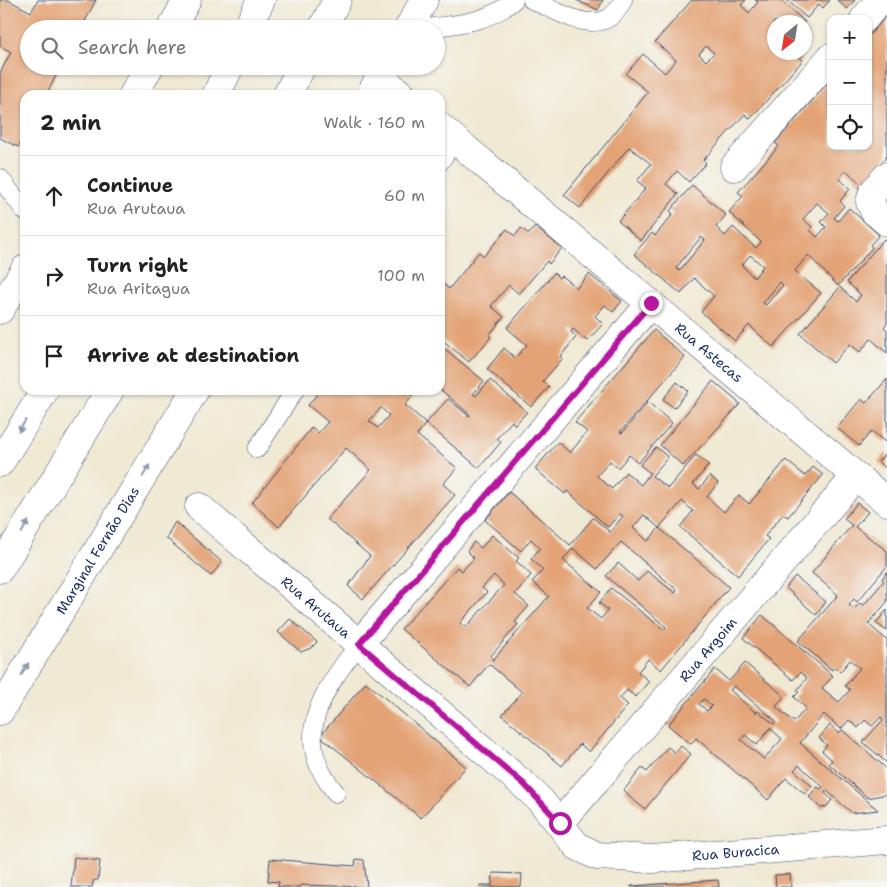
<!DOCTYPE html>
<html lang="en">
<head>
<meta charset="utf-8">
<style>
  :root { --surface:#fff; --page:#f6f6f6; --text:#222; --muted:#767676; --line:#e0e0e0 }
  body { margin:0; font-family:"Shantell Sans",sans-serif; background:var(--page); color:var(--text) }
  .controls { position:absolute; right:15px; top:15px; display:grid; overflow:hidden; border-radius:10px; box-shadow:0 1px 4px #0004 }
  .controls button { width:45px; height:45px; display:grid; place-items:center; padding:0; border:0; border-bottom:1px solid var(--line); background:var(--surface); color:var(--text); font:25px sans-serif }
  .compass { position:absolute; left:767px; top:15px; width:45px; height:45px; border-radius:50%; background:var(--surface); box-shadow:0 1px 4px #0004; rotate:210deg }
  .stop { position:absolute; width:15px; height:15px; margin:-11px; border:4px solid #b5179e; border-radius:50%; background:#fff }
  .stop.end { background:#b5179e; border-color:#fff; box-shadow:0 1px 5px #0008 }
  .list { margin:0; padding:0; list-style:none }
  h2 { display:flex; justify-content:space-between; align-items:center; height:65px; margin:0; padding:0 20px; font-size:21px }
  h2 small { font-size:16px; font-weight:400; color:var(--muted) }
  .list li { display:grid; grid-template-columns:32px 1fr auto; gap:15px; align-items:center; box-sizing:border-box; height:80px; padding:0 20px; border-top:1px solid var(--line) }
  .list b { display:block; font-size:19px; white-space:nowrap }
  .list p { margin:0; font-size:16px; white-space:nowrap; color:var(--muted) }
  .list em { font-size:16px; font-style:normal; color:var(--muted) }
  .icon { flex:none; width:28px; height:28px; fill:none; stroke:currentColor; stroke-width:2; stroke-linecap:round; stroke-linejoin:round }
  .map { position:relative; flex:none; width:887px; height:887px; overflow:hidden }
  .search { position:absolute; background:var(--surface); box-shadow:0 1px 4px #0004; left:20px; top:20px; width:425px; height:55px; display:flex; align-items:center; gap:12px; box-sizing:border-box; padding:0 18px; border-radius:28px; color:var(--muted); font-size:19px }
  .panel { position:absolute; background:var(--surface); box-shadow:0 1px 4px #0004; left:20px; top:90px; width:425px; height:305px; border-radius:15px }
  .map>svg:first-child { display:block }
  .building { fill:#e3a376; fill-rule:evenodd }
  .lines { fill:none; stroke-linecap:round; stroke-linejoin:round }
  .lane-casing { stroke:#3b4b70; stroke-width:19 }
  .street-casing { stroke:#3b4b70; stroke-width:29 }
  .highway-casing { stroke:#3b4b70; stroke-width:29 }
  .lane { stroke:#fff; stroke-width:18 }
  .street { stroke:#fff; stroke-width:28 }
  .highway { stroke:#fff; stroke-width:28 }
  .oneway { fill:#8d97ae }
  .route { stroke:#b5179e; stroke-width:6 }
  .labels { text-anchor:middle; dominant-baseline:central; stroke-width:4.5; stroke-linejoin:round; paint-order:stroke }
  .street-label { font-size:14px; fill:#1b2f5e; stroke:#f6f6f2 }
</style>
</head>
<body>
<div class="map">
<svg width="887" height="887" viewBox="0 0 887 887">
  <rect width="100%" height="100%" fill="#f6f6f2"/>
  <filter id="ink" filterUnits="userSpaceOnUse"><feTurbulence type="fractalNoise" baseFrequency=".02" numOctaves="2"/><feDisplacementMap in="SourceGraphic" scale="10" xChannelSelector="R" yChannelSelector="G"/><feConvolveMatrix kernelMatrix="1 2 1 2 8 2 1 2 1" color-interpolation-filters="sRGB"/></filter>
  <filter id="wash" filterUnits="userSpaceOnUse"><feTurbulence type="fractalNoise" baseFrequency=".0096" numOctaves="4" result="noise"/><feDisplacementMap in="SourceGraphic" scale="20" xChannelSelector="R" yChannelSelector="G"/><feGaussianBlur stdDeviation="1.12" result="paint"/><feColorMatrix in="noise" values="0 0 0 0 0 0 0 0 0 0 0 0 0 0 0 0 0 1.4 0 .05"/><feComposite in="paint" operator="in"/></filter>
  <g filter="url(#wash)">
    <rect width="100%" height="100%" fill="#f0e9d3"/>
    <g id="blocks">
      <path class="building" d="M0 0H8L31 12 38 0H96L81 29H29V66H61L46 95H25V135L18 147 0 138V73L11 52 0 46Z
        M576 0H603L598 10Z
        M692 0H746L741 5 749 13 758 2 755 0H780L805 22H774V52H804V49L807 51 800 58 803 60 750 119 745 114 703 160 706 163 689 182 677 171 666 184 678 194 641 241 618 221 646 188 637 181 651 164 629 147 580 208 564 195 648 92 626 74 643 54 665 73 676 60 655 42ZM706 46 714 53 706 61 699 54Z
        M787 0H830L823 8 819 4 807 18Z
        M837 0H855L847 9Z
        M887 15V156L862 185 846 170 839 178 850 189 840 201 844 206 834 218 838 221 849 208 879 235 870 245 872 248 838 286 808 255 795 271 821 293 773 347 749 325 735 341 701 312 714 296 694 278 681 294 634 254 652 233 655 236 673 214 670 211 692 185 726 215 716 227 725 236 733 227 756 248 761 242 729 212 743 196 738 192 779 146 775 143 831 79V146H868V37ZM817 203 829 213 821 222 826 227 817 237 810 230 812 227 803 219ZM701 237 705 240 679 271 676 268ZM750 255 763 266 754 278 742 265ZM780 282 783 285 766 305 763 303Z
        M535 227 562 248 549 264 547 261 519 294 509 285 491 306 504 317 489 335 491 337 469 362 440 338V281L449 289 479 252 484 256 507 229 515 236 521 228 529 234Z
        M884 239 887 242V323L884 327 887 330V353L871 339 860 352 850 344 833 363 800 334 840 287 856 302 861 295 847 282Z
        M554 273 559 278 561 276 577 288 589 274 622 301 613 312 605 305 595 316 603 324 587 341 573 329 571 332 576 337 561 356 563 358 543 381 549 387 531 407 487 369 504 348 515 358 527 345 507 328Z
        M654 330 685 357 620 432 622 433 648 402 672 423 638 463 629 455 618 468 610 461 597 476 612 489 626 472 641 485 650 473 640 465 656 447 668 457 652 476 668 488 696 455 709 465 693 484 699 489 710 476 718 483 707 497 724 512 739 495 749 504 786 460 805 476 813 467 823 475 788 517 783 514 765 536 769 539 738 576 680 527 693 511 682 501 659 528 644 515 633 528 648 541 659 528 729 587 661 670 648 659 638 672 649 681 636 697 627 690 620 698 628 705 589 752 580 744 562 766 502 715 522 692 489 664 470 687 401 629 457 567 462 571 474 558 467 551 474 542 481 548 492 535 519 558 516 561 531 575 515 594 529 606 515 622 518 624 490 657 493 660 549 596 532 582 543 570 531 559 540 548 531 539 521 551 485 520 509 492 570 545 593 518 610 532 623 516 620 514 608 527 567 491 565 494 535 469 558 442 570 453 587 432 575 422ZM621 542 677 590 675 593 647 571 638 581 618 563 606 576 666 627 664 630 611 588 599 603 608 610 601 619 587 608 601 592 563 560 573 548 597 569ZM494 575 504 585 466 627 463 626 460 623 487 592 482 588Z
        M445 349 484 381 473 394 476 396 490 380 527 412 515 425 512 421 497 438 501 442 479 468 426 423 448 399 469 416 470 415 440 389V355Z
        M887 379V440L885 442 872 431 859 446 837 428 861 399 866 403Z
        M713 381 740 404 683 466 660 445Z
        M677 382 688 391 674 408 663 399Z
        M321 390H406L413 396 405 405 426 423 417 435 457 468 443 484 455 495 363 599 348 586 370 556 327 519 371 470 346 448 279 527 252 503 312 427 318 433 328 422 308 405ZM381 408 389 415 378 428 369 421Z
        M887 452V469L878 462Z
        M857 503 868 512 855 527 887 551V566L857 602 854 599 849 605 854 609 860 603 863 606 884 581 882 579 887 572V602L868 624 887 640V763L863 742 883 720 881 717 872 726 865 720 858 728 849 720 841 729 824 714 800 743 878 810 852 813 826 790 825 793 832 800 826 807 821 808 809 797 817 787 821 789 823 787 799 765 794 770 812 786 805 794 786 778 768 800 696 738 691 744 668 725 715 669 729 681 745 663 784 696 776 707 794 722 806 708 794 697 799 692 797 690 807 678 800 672 793 680 743 638 762 615 833 676 822 688 839 702 850 690 845 686 860 668 850 660 840 672 835 667 832 670 798 641 838 595 812 573 852 525 844 519ZM734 686 776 721 774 724 758 711 756 713 730 690ZM704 699 712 706 707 711 699 704ZM770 728 782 739 764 759 741 740 745 735 757 745Z
        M175 522 222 562 211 576 166 538Z
        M795 576 826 602 816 615 786 588Z
        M887 610V631L876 623Z
        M290 619 317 642 311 648 301 652 278 632Z
        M366 682 466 767 421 818 320 736Z
        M830 725 839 733 842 730 887 769V794L868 798 829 764 832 760 822 751 827 745 819 738Z
        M681 746 691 754 645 809 628 796 629 795 624 790 642 768 647 772 668 747 675 753Z
        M74 857 100 861 98 880H94L92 887H71Z
        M270 859 355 866 356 859 364 860 367 887 300 885V887H278L279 882 268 881Z
        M493 873 522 874 521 887H480V885H492Z
        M790 874 791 887H776L775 875Z
        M718 880 719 887H631V886Z"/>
    </g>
  </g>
  <g filter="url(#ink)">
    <use href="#blocks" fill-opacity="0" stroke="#3b4b70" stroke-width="1"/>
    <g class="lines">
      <defs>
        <path id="lane" d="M532 0C560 12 604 43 623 0
          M420 29C454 24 488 24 514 0
          M440 162 455 139
          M0 178 25 211
          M257 449 295 390
          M336 793C289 738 322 692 359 644"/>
        <g id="street">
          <path d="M864 19 880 0"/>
          <path d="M380 77 402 95"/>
          <path id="s1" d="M440 127 887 502"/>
          <path d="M734 167 831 57"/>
          <path d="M887 176 873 192 870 202 874 211 887 222"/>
          <path id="s2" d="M199 507 524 785 541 801 577 846 597 856 652 859 887 840"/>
          <path d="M359 644 651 303"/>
          <path id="s3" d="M560 823 856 476"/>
        </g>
        <g id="highway">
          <path d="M171 29 187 0"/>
          <path d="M247 29 261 0"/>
          <path d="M322 29 337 0"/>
          <path d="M408 29 424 0"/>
          <path d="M133 95 150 66"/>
          <path d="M216 95 230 66"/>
          <path d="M287 95 302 66"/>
          <path d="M370 95 386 66"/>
          <path d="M0 310 25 269"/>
          <path d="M0 463 45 390"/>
          <path d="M0 569 110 390"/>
          <path id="s4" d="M0 711 195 390"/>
        </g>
      </defs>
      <use href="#lane" class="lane-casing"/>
      <use href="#street" class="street-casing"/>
      <use href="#highway" class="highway-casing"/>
      <use href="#lane" class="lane"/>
      <use href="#street" class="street"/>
      <use href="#highway" class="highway"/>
    </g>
    <defs><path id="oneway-solid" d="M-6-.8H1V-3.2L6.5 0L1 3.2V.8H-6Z" transform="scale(1.25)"/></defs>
    <g class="oneway">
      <use href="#oneway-solid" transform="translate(22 426) rotate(122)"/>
      <use href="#oneway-solid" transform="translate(146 471) rotate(-59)"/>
      <use href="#oneway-solid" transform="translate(25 527) rotate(-59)"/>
      <use href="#oneway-solid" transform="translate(25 669) rotate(-59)"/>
    </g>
  </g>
  <g class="lines" filter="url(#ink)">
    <path class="route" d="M560 823 524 784 359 644 651 303"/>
  </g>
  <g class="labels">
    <g class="street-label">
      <text stroke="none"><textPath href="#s1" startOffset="351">Rua Astecas</textPath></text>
      <text stroke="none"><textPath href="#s4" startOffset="188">Marginal Fernão Dias</textPath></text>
      <text stroke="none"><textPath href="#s2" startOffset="154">Rua Arutaua</textPath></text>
      <text stroke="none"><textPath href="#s3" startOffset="228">Rua Argoim</textPath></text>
      <text stroke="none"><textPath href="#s2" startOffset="670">Rua Buracica</textPath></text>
    </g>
  </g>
</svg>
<div class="controls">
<button>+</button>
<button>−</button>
<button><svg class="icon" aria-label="locate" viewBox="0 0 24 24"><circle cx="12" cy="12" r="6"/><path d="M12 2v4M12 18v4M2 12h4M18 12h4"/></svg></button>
</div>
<svg class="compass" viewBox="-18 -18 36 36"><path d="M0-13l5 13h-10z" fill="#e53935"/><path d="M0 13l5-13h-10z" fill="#767676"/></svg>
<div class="stop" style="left:560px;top:823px"></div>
<div class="stop end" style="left:651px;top:303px"></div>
<div class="search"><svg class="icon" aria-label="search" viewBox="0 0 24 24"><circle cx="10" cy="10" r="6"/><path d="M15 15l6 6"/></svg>Search here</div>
<section class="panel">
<h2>2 min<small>Walk · 160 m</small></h2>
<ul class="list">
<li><svg class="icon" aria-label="ahead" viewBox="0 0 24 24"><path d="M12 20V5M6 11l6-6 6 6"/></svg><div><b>Continue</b><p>Rua Arutaua</p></div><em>60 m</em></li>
<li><svg class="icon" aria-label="right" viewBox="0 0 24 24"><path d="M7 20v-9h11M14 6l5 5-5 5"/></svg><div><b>Turn right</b><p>Rua Aritagua</p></div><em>100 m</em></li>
<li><svg class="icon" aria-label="arrive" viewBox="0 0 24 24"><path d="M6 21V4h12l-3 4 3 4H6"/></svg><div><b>Arrive at destination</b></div></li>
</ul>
</section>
</div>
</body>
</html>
